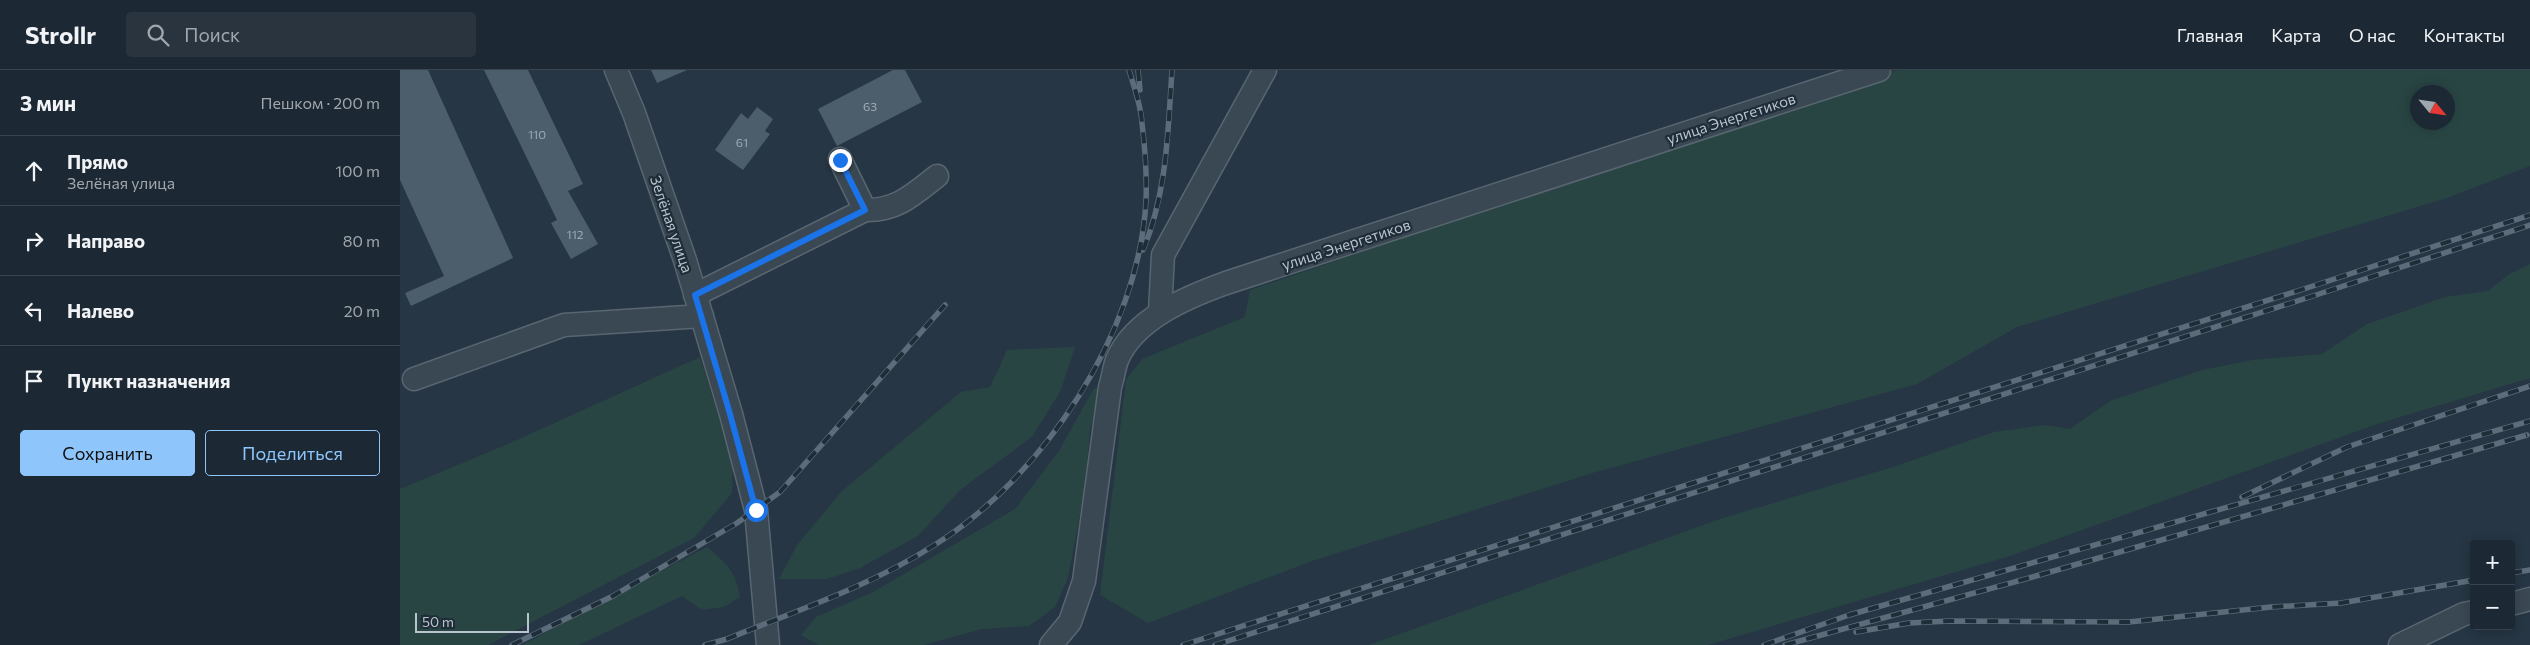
<!DOCTYPE html>
<html lang="ru">
<head>
<meta charset="utf-8">
<style>
  :root { --surface:#1c2833; --page:#29343f; --text:#f1f3f6; --muted:#a0a6ac; --line:#3a444e; --accent:#8ec6fc }
  body { margin:0; font-family:Commissioner,sans-serif; background:var(--page); color:var(--text) }
  .controls { position:absolute; right:15px; bottom:15px; display:grid; overflow:hidden; border-radius:5px; box-shadow:0 2px 12px #0003 }
  .controls button { width:45px; height:45px; display:grid; place-items:center; padding:0; border:0; border-bottom:1px solid var(--line); background:var(--surface); color:var(--text); font:25px sans-serif }
  .compass { position:absolute; left:2010px; top:15px; width:45px; height:45px; border-radius:50%; background:var(--surface); box-shadow:0 2px 12px #0003; rotate:119deg }
  .scale { position:absolute; left:15px; bottom:12px; width:114px; box-sizing:border-box; padding-left:5px; border:2px solid #b8c3cd; border-top:0; font-size:14px; line-height:18px; white-space:nowrap; color:#b8c3cd; -webkit-text-stroke:4px #1f2d39; paint-order:stroke }
  .stop { position:absolute; width:15px; height:15px; margin:-11px; border:4px solid #1a73e8; border-radius:50%; background:#fff }
  .stop.end { background:#1a73e8; border-color:#fff; box-shadow:0 1px 5px #0008 }
  .list { margin:0; padding:0; list-style:none }
  h2 { display:flex; justify-content:space-between; align-items:center; height:65px; margin:0; padding:0 20px; font-size:21px }
  h2 small { font-size:16px; font-weight:400; color:var(--muted) }
  .list li { display:grid; grid-template-columns:32px 1fr auto; gap:15px; align-items:center; box-sizing:border-box; height:70px; padding:0 20px; border-top:1px solid var(--line) }
  .list b { display:block; font-size:19px; white-space:nowrap }
  .list p { margin:0; font-size:16px; white-space:nowrap; color:var(--muted) }
  .list em { font-size:16px; font-style:normal; color:var(--muted) }
  .actions { display:flex; gap:10px; padding:15px 20px }
  .actions a { flex:1; padding:11px 0; border:1px solid var(--accent); border-radius:5px; text-align:center; font-size:18px; color:var(--accent) }
  .actions .main { background:var(--accent); color:#111 }
  .icon { flex:none; width:28px; height:28px; fill:none; stroke:currentColor; stroke-width:2; stroke-linecap:round; stroke-linejoin:round }
  .map { position:relative; flex:none; width:2130px; height:575px; overflow:hidden }
  header { display:flex; align-items:center; gap:30px; box-sizing:border-box; height:70px; padding:0 25px; background:var(--surface); border-bottom:1px solid var(--line) }
  header strong { font-size:24px }
  nav { display:flex; gap:28px; margin-inline-start:auto; font-size:18px }
  .search { width:350px; height:45px; background:var(--page); display:flex; align-items:center; gap:12px; box-sizing:border-box; padding:0 18px; border-radius:5px; color:var(--muted); font-size:19px }
  main { display:flex }
  aside { flex:1; background:var(--surface) }
  .map>svg:first-child { display:block }
  .green { fill:#284544; fill-rule:evenodd }
  .building { fill:#4c5e6c }
  .lines { fill:none; stroke-linecap:round; stroke-linejoin:round }
  .minor-casing { stroke:#596671; stroke-width:25 }
  .minor { stroke:#3a4853; stroke-width:22 }
  .rail-casing { stroke:#5c6c7a; stroke-width:5.5 }
  .rail { stroke:#1f2d39; stroke-width:4; stroke-dasharray:11; stroke-linecap:butt }
  .route { stroke:#1a73e8; stroke-width:6 }
  .labels { text-anchor:middle; dominant-baseline:central; stroke-width:4.5; stroke-linejoin:round; paint-order:stroke }
  .number-label { font-size:12px; fill:#9daab5 }
  .street-label { font-size:15px; fill:#b8c3cd; stroke:#1f2d39 }
</style>
</head>
<body>
<header>
<strong>Strollr</strong>
<div class="search"><svg class="icon" aria-label="search" viewBox="0 0 24 24"><circle cx="10" cy="10" r="6"/><path d="M15 15l6 6"/></svg>Поиск</div>
<nav><a>Главная</a><a>Карта</a><a>О нас</a><a>Контакты</a></nav>
</header>
<main>
<aside>
<h2>3 мин<small>Пешком · 200 m</small></h2>
<ul class="list">
<li><svg class="icon" aria-label="ahead" viewBox="0 0 24 24"><path d="M12 20V5M6 11l6-6 6 6"/></svg><div><b>Прямо</b><p>Зелёная улица</p></div><em>100 m</em></li>
<li><svg class="icon" aria-label="right" viewBox="0 0 24 24"><path d="M7 20v-9h11M14 6l5 5-5 5"/></svg><div><b>Направо</b></div><em>80 m</em></li>
<li><svg class="icon" aria-label="left" viewBox="0 0 24 24"><path d="M17 20v-9H6M10 6l-5 5 5 5"/></svg><div><b>Налево</b></div><em>20 m</em></li>
<li><svg class="icon" aria-label="arrive" viewBox="0 0 24 24"><path d="M6 21V4h12l-3 4 3 4H6"/></svg><div><b>Пункт назначения</b></div></li>
</ul>
<div class="actions"><a class="main">Сохранить</a><a>Поделиться</a></div>
</aside>
<div class="map">
<svg width="2130" height="575" viewBox="0 0 2130 575">
  <rect width="100%" height="100%" fill="#263644"/>
  <path class="green" d="M1497 0H2130V96L2047 128 1617 257 1517 314 1196 402 912 491 748 553 700 525 726 310 742 289 845 247 850 220ZM2018 22H2048V52H2018Z
    M2130 194V308L1980 353 1610 486 1308 575H969L1320 449 1493 397 1594 362 1644 355 1670 359 1710 331 1802 300 1852 290 1922 284 1967 254 2045 227 2088 221 2108 205Z
    M675 277 660 322 632 367 560 420 518 466 460 498 427 509H379L397 475 442 421 561 322 590 317 607 280Z
    M300 287 333 392 332 423 294 468 88 575H0V419L108 374Z
    M694 318 702 319 690 360 685 419 668 508 655 537 629 556 582 559 524 575H419L401 565 416 547 473 522 615 439 659 381Z
    M307 477C327 494 336 501 340 527L324 537 302 540 282 526 179 575H122Z"/>
  <path class="building" d="M0 0H28L113 188 11 236 5 223 44 206 0 110Z
    M84 0H128L183 114 168 121 198 174 171 189 151 153 157 150Z
    M251 0H287L257 13Z
    M493 0H505L522 32 437 76 418 39Z
    M357 37 373 49 365 61 370 64 343 100 315 80 341 43 348 49Z"/>
  <g class="lines">
    <defs>
      <path id="minor" d="M216 0 234 43 285 190 331 344 356 440 368 575
        M440 89 465 140
        M295 225 465 140C496 141 513 125 537 106
        M760 242 763 185 865 0
        M14 309 164 255 302 246
        M2111 534 2130 529
        M651 575 670 552 684 511 710 317C713 308 714 298 717 290 734 249 787 227 826 213L1479 0
        M2000 575 2064 544 2074 542"/>
    </defs>
    <use href="#minor" class="minor-casing"/>
    <use href="#minor" class="minor"/>
    <defs>
      <path id="rail" d="M738 0 740 20
        M743 180C767 123 768 61 772 0
        M1842 427 1947 377 2130 316
        M2111 503 2130 500
        M1456 562 1509 553 1550 551 1729 552 1871 537 1941 533 2074 510
        M112 575 213 526 337 453 380 422 545 235
        M305 575 327 569C396 541 470 516 533 476 643 408 739 262 746 131 747 106 745 78 742 53 741 35 734 17 729 0
        M783 575 1913 216 2130 145
        M815 575 1916 225 2130 155
        M1364 575 1449 545 2130 351
        M1385 575 1636 506 2127 365"/>
    </defs>
    <use href="#rail" class="rail-casing"/>
    <use href="#rail" class="rail"/>
  </g>
  <g class="lines">
    <path class="route" d="M356 440 330 344 295 225 465 140 440 90"/>
  </g>
  <g class="labels">
    <g class="number-label">
      <text x="470" y="36">63</text>
      <text x="137" y="64">110</text>
      <text x="342" y="72">61</text>
      <text x="175" y="164">112</text>
    </g>
    <g class="street-label">
      <text transform="translate(1331 48) rotate(-18)">улица Энергетиков</text>
      <text transform="translate(272 154) rotate(71)">Зелёная улица</text>
      <text transform="translate(946 174) rotate(-18)">улица Энергетиков</text>
    </g>
  </g>
</svg>
<div class="controls">
<button>+</button>
<button>−</button>
</div>
<svg class="compass" viewBox="-18 -18 36 36"><path d="M0-13l5 13h-10z" fill="#e53935"/><path d="M0 13l5-13h-10z" fill="#a0a6ac"/></svg>
<div class="scale">50 m</div>
<div class="stop" style="left:356px;top:440px"></div>
<div class="stop end" style="left:440px;top:90px"></div>
</div>
</main>
</body>
</html>
